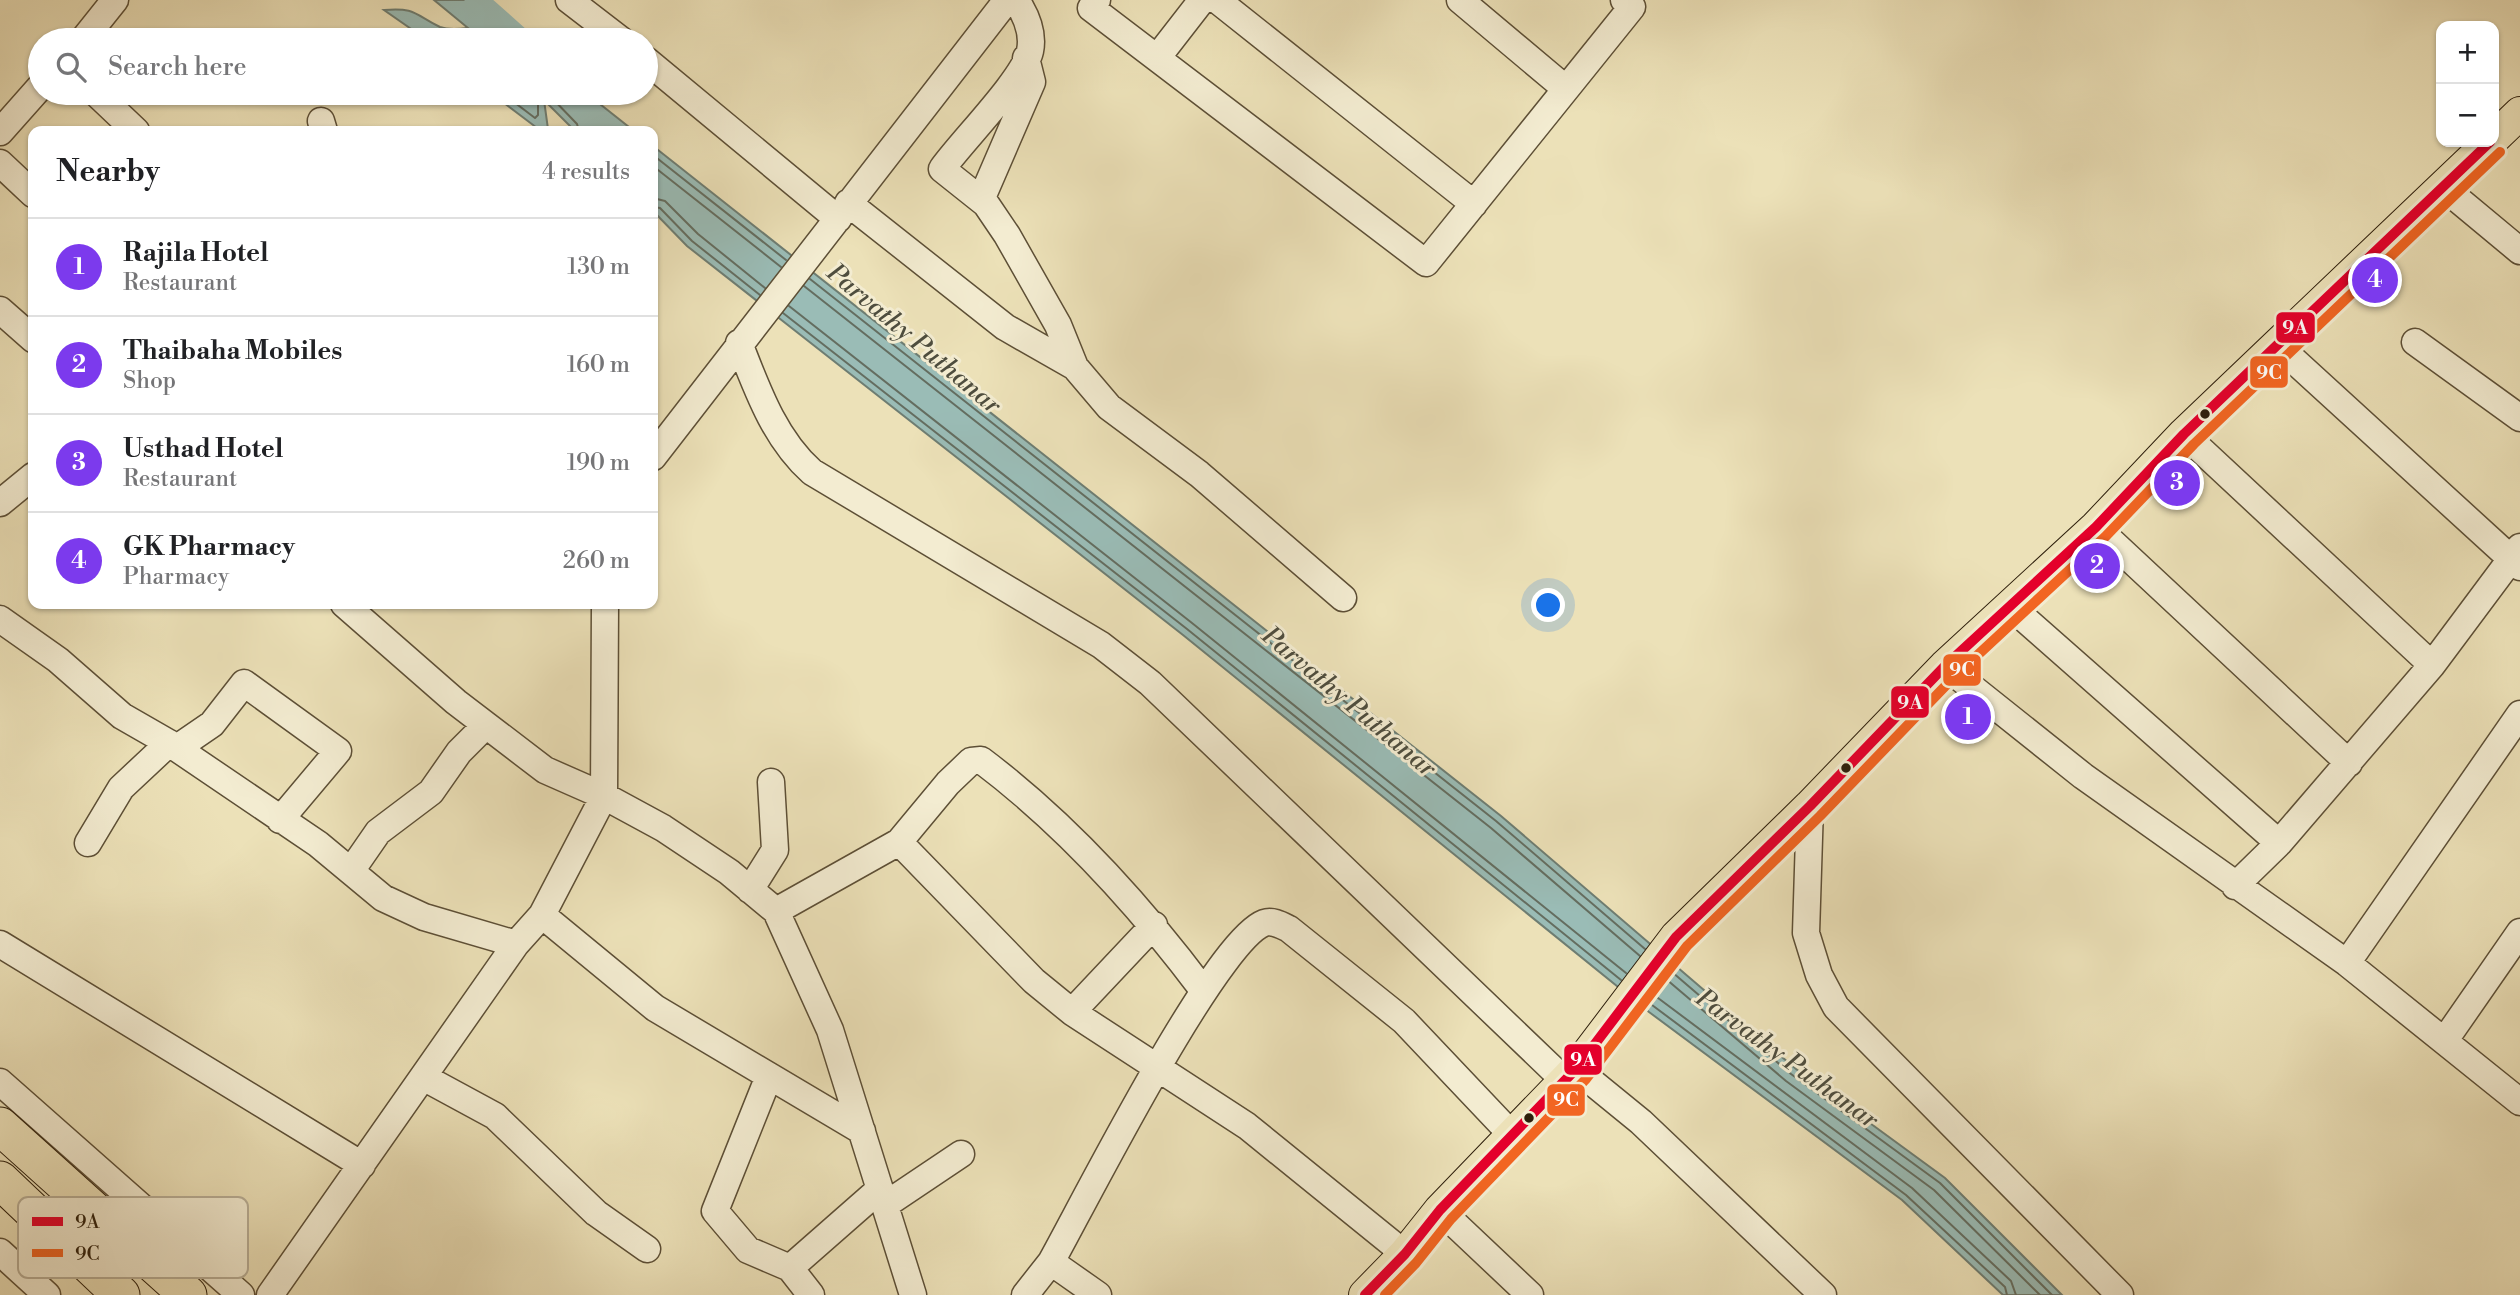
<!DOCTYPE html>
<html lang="en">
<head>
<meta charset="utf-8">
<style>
  :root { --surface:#fff; --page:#f2f2f2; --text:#202124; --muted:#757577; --line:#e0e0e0; --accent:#7c3aed }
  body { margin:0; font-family:"Libre Bodoni",serif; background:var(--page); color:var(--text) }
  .controls { position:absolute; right:21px; top:21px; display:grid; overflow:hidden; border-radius:14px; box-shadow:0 2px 5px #0004 }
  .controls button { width:63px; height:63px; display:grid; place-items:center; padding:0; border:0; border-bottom:2px solid var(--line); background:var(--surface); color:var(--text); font:35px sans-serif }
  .you { position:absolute; left:1549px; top:606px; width:24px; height:24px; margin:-18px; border:5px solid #fff; border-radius:50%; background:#1a73e8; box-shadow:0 0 0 10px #1a73e833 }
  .badge { display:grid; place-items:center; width:46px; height:46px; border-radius:50%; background:var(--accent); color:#fff; font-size:23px; font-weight:700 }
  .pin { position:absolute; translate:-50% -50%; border:4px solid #fff; box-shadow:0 2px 7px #0006 }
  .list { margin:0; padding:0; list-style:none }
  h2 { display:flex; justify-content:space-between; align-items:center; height:91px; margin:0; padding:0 28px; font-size:30px }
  h2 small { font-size:23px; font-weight:400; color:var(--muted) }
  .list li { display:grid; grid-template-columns:46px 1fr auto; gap:21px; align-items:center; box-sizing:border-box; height:98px; padding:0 28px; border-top:2px solid var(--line) }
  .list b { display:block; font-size:26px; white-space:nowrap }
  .list p { margin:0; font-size:23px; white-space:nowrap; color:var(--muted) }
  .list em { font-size:23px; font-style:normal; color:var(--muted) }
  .icon { flex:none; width:38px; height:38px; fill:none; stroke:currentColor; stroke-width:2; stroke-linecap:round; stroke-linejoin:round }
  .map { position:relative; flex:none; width:2520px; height:1295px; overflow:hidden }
  .search { position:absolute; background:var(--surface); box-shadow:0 2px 5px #0004; left:28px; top:28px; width:630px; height:77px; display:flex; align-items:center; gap:18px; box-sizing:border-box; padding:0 24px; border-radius:38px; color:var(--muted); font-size:26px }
  .panel { position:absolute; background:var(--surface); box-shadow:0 2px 5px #0004; left:28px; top:126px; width:630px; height:483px; border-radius:14px }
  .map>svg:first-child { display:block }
  .water { fill:#9abcb6; stroke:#6e7d72; stroke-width:2 }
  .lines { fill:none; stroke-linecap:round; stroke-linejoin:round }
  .shore { stroke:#646d60; stroke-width:2 }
  .canal { stroke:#9abcb6; stroke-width:23 }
  .minor-casing { stroke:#5d4f36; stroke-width:29 }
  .major-casing { stroke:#2d1e0b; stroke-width:34 }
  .highway-casing { stroke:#2d1e0b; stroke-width:39 }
  .minor { stroke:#f3ecd1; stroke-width:26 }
  .major { stroke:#ece1b8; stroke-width:32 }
  .highway { stroke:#ece1b8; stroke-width:37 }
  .bus-1-casing { stroke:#f3ecd1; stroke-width:16 }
  .bus-2-casing { stroke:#f3ecd1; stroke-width:16 }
  .bus-1 { stroke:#e4002b; stroke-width:10 }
  .bus-2 { stroke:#f26522; stroke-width:10 }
  .bus-dot { fill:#2d1e0b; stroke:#f3ecd1; stroke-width:2.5 }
  .labels { text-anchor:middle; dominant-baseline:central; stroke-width:6; stroke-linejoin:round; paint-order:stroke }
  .water-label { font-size:26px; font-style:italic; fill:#4e4d3e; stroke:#f3ecd1 }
  .key { fill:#f3ecd1; stroke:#b8ae96; stroke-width:2 }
  .key-label { font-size:19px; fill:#2d1e0b }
  .line-badge { stroke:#f3ecd1; stroke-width:2.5 }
  .badge-label { font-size:19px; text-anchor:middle; font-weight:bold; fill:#fff }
</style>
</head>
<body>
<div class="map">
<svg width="2520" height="1295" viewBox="0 0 2520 1295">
  <rect width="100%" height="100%" fill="#ece1b8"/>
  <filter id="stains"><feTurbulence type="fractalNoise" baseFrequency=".00286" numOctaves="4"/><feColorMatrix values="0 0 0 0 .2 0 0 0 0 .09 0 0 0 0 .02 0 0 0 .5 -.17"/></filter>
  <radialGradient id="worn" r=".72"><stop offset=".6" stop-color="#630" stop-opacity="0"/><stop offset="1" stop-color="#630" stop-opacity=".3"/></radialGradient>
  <path class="water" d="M434 0H468L519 40H484L470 30 475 40H427L384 10C416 7 415 15 440 27 448 30 460 29 468 28Z
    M491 93H586L634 131H575L544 100 548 129 541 131Z
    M653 146 1501 816 1796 1069 1945 1178 2062 1295H2003L1902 1200 1649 1012 1183 635 687 246 653 211Z"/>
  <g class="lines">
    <path class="shore" d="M502 93 535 118 538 115V99L550 96 577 124 579 131
      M653 155 786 260
      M653 166 781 267
      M653 198 665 201 698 234 765 288
      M653 207 660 208 692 241 760 295
      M810 279 1496 821 1645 949
      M804 286 1491 828 1640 956
      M789 306 1192 623 1626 973
      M783 313 1187 629 1621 980
      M1672 972 1791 1074 1940 1183 2052 1295
      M1666 979 1786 1081 1934 1190 2040 1295
      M1654 995 1912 1188 2011 1281 2016 1295
      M1648 1002 1906 1195 2005 1287 2007 1295"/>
    <path class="canal" d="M476 0 521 40"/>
    <defs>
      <path id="minor" d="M569 0 621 40
        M1016 0C1026 15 1034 32 1030 51 1024 79 961 142 942 169L986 204 1007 235 1058 325 1075 367 1109 407 1199 474 1343 598
        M1097 0 1091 8 1426 263 1632 7 1624 0
        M1217 0 1474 204
        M1460 0 1566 89
        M83 40 115 0
        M1157 58 1202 0
        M646 60 838 219
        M96 93 136 131
        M321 121 324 131
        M0 132 40 87
        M0 163 33 194
        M2443 187 2520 251
        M981 200 1032 82 1026 58
        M848 203 1005 327 1075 367
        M0 310 33 339
        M2415 342 2520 418
        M739 343C757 389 774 438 812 472L1101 645 1150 683 1565 1081
        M2277 345 2520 567
        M2184 434 2432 665
        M653 457 1007 0
        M0 503 33 476
        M2096 527 2349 763
        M344 604 456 702 545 770 604 796 663 828 729 872 776 911 830 1030 913 1295
        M2010 606 2279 843
        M0 619 58 660 122 716 169 743 318 844 383 898 424 917 516 944
        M1945 666 2083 776 2347 963 2520 1102
        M177 748 212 724 244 683 338 751 280 820
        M1810 806 1806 933 1819 975 1836 1007 2120 1295
        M899 842 1034 981 1072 1012 1247 1126 1405 1254
        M88 843 121 788 169 743
        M351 871 378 832 431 792 459 752 486 725
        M2235 886 2279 843 2432 665 2520 547
        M750 890 775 850 771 782
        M776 911 899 842 948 783 971 761 981 760C1066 824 1140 906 1203 990
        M542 915 655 1008 862 1131
        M0 944 362 1165
        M2347 963 2520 714
        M1072 1012 1154 925
        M2445 1040 2520 932
        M1576 1069 1641 1122 1823 1295
        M769 1076 715 1211 748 1250 790 1268 811 1295
        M423 1077 495 1116 596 1213 647 1249
        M0 1082 241 1295
        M885 1205 961 1154
        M1440 1210 1530 1295
        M0 1252 47 1295
        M1051 1262 1098 1295
        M790 1268 880 1189
        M270 1295 516 944 542 915 604 796 605 604
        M1025 1295 1051 1262C1084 1203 1215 942 1264 923 1273 920 1281 925 1289 929L1404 1021 1512 1135"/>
      <path id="major" d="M2494 138 2520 113
        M1365 1295 1405 1254 1440 1210 1576 1069 1676 937 1810 806 1945 666 2096 527 2184 434 2490 142"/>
      <path id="highway" d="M0 1126 188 1295
        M0 1180 121 1295"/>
    </defs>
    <use href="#minor" class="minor-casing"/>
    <use href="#major" class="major-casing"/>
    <use href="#highway" class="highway-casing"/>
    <use href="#minor" class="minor"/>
    <use href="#major" class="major"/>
    <use href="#highway" class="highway"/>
    <defs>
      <path id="bus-1" d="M1365 1295 1405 1254 1440 1210 1576 1069 1676 937 1810 806 1945 666 2096 527 2184 434 2490 142"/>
      <path id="bus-2" d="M1385 1295 1416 1263 1451 1219 1586 1079 1687 946 1820 816 1955 676 2105 537 2194 444 2500 152"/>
    </defs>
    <use href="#bus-1" class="bus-1-casing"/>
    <use href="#bus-2" class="bus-2-casing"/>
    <use href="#bus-1" class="bus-1"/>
    <use href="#bus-2" class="bus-2"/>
  </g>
  <g class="bus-dot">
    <circle cx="2205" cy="414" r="6"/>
    <circle cx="1846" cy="768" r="6"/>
    <circle cx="1529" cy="1118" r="6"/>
  </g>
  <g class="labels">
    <g class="water-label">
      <text transform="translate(914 339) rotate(40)">Parvathy Puthanar</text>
      <text transform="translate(1349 702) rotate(40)">Parvathy Puthanar</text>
      <text transform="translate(1787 1059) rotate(36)">Parvathy Puthanar</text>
    </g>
  </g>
  <rect x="18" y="1197" width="230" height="81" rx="10" class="key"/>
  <rect x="32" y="1217" width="31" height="9" fill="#e4002b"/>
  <rect x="32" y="1249" width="31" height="8" fill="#f26522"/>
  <g class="key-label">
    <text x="75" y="1228">9A</text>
    <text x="75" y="1260">9C</text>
  </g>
  <g class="line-badge">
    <rect x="2275" y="311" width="41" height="33" rx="7" fill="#e4002b"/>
    <rect x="2249" y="355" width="40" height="34" rx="7" fill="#f26522"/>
    <rect x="1942" y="653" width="40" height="34" rx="7" fill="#f26522"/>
    <rect x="1890" y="685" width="40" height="34" rx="7" fill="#e4002b"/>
    <rect x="1563" y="1043" width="40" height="33" rx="7" fill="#e4002b"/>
    <rect x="1546" y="1083" width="40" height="34" rx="7" fill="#f26522"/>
  </g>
  <g class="badge-label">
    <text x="2295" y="334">9A</text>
    <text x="2269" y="379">9C</text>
    <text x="1962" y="676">9C</text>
    <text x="1910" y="709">9A</text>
    <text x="1583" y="1066">9A</text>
    <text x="1566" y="1106">9C</text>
  </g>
  <rect width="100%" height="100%" filter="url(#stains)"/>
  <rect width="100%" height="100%" fill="url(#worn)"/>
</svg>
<div class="controls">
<button>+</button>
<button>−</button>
</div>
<div class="you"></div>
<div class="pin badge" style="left:1968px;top:717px">1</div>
<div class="pin badge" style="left:2097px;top:566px">2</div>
<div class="pin badge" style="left:2177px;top:483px">3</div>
<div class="pin badge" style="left:2375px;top:280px">4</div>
<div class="search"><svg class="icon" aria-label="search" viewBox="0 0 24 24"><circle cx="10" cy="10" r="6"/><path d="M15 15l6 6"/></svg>Search here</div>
<section class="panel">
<h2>Nearby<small>4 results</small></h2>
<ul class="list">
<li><span class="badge">1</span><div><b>Rajila Hotel</b><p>Restaurant</p></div><em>130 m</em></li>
<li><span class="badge">2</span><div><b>Thaibaha Mobiles</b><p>Shop</p></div><em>160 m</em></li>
<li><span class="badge">3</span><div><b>Usthad Hotel</b><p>Restaurant</p></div><em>190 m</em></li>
<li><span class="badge">4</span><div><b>GK Pharmacy</b><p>Pharmacy</p></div><em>260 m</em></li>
</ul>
</section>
</div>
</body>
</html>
